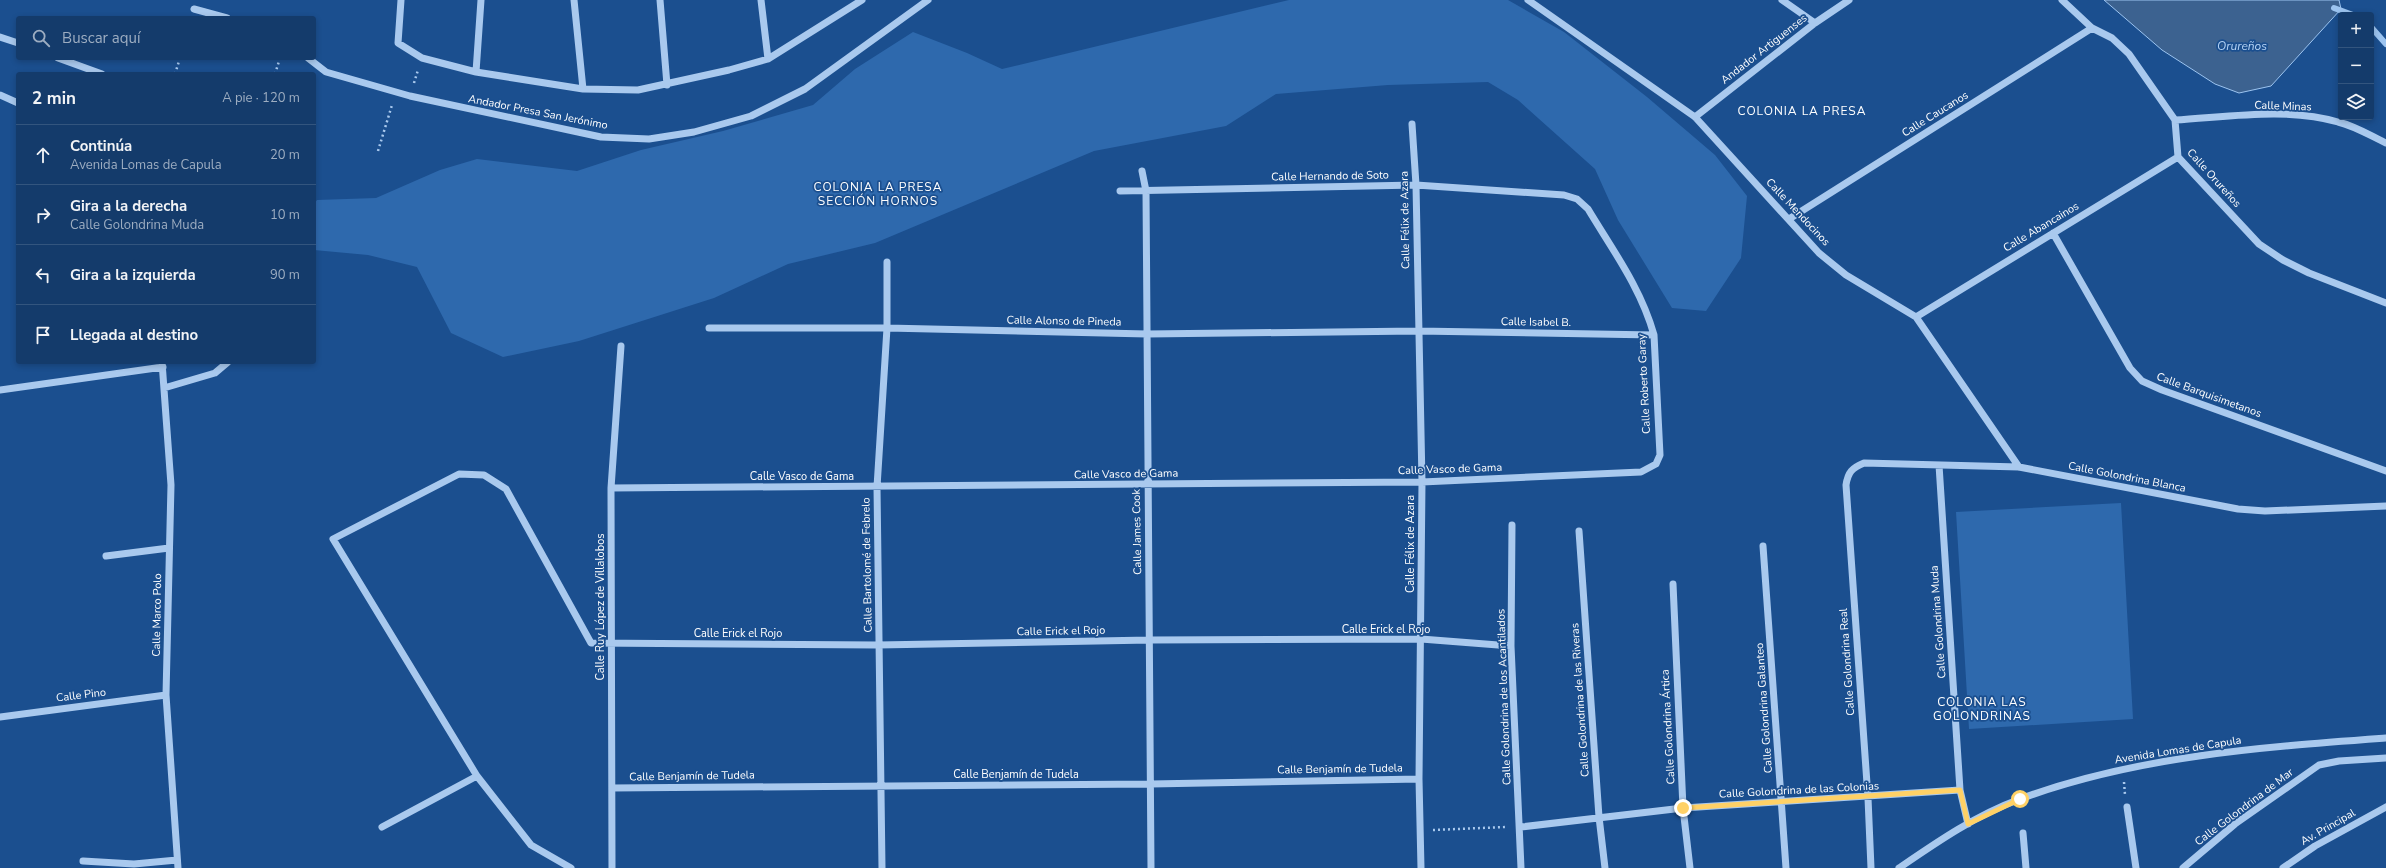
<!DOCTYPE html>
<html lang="es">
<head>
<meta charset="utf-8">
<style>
  :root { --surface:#143b6b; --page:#214673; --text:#f1f3f6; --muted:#9dadc1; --line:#33557e }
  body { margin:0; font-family:"Nunito Sans",sans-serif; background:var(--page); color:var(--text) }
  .controls { position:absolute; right:12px; top:12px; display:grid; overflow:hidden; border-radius:4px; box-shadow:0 2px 6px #0003 }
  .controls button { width:36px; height:36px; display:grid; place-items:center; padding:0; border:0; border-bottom:1px solid var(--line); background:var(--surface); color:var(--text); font:20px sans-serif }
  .stop { position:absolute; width:12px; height:12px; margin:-9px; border:3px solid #ffd166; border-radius:50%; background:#fff }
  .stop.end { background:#ffd166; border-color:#fff; box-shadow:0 1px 4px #0008 }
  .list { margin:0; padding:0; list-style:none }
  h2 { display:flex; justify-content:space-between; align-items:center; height:52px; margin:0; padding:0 16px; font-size:17px }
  h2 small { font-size:13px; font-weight:400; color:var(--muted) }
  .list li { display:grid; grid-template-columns:26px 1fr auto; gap:12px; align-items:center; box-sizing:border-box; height:60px; padding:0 16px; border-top:1px solid var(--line) }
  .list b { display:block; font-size:15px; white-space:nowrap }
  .list p { margin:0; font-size:13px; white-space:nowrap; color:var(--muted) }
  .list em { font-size:13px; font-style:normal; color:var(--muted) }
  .icon { flex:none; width:22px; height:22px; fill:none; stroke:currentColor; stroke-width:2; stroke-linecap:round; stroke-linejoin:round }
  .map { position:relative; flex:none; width:2386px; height:868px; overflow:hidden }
  .search { position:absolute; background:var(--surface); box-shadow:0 2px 6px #0003; left:16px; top:16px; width:300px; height:44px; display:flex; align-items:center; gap:10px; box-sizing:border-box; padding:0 14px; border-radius:4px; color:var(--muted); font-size:15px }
  .panel { position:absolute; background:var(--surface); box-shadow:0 2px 6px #0003; left:16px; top:72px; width:300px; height:292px; border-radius:4px }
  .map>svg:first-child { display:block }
  .green { fill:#2e69ad }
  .water { fill:#3c6290; stroke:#9cc4f0 }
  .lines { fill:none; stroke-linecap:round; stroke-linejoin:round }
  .stream { stroke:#9cc4f0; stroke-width:6 }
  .path { stroke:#a9c9ee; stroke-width:2.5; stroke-dasharray:2 3; stroke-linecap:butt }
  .minor { stroke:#a9c9ee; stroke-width:7 }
  .route { stroke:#ffd166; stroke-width:5 }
  .labels { text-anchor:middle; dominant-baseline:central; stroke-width:3.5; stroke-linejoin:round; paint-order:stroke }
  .street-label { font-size:11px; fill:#fff; stroke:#1b4f8f }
  .water-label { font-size:12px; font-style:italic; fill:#b5d3f5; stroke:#1b4f8f }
  .neighbourhood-label { font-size:12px; letter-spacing:1px; fill:#fff; stroke:#1b4f8f }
</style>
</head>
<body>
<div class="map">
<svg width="2386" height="868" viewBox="0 0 2386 868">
  <rect width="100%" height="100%" fill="#1b4f8f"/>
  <path class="green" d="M1289 0H1508L1564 32 1647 97 1715 155 1747 196 1741 258 1706 311 1672 308 1618 220 1595 169 1518 100 1488 82 1388 85 1276 94 1226 126 1094 151 875 243 788 264 714 298 579 341 503 357 451 333 417 267 368 255 314 250V204L317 200 376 198 440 170 477 159 577 171 641 150 723 131 813 105 855 69 913 32 967 53 1002 69Z
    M2121 503 2133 719 1969 729 1956 512Z"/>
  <path class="water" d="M2104 0H2339L2341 9 2271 86 2239 93 2215 84 2162 50Z"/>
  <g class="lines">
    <path class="stream" d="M2334 8 2353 15
      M2371 27 2386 44"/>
    <path class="path" d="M175 74 180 58
      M275 74 280 58
      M414 83 418 70
      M378 151 392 105
      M2124 782 2125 795
      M1433 830 1506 827"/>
    <path class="minor" d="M401 0 398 43 422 58 476 72 583 89 638 90 729 70 768 59 862 0
      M574 0 583 89
      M660 0 667 85
      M761 0 768 59
      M1528 0 1695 117 1819 253 1846 275 1916 317 2019 467
      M1782 0 1815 23
      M2062 0 2092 28 2112 38 2129 54 2175 120 2178 157 2259 244 2283 260 2309 273 2386 303
      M194 9 227 18
      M0 37 18 43
      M58 58 102 74
      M308 58 326 72 410 96 601 137 649 139 694 132 751 116 805 89 928 0
      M476 72 481 0
      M0 95 18 103
      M1695 117 1815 23 1849 0
      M2175 120C2228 117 2287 107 2338 122 2355 126 2371 136 2386 143
      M1412 124 1416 185 1422 482 1419 779 1421 868
      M1142 171 1146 191 1151 868
      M1789 219 2092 28
      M2053 233 2130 368 2142 381 2162 390 2386 471
      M1916 317 2178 157
      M709 328H887L1147 334 1418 331 1654 335
      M162 362 171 485 166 695 178 868
      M164 388 215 373 228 362
      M0 390 163 367
      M1939 465 1960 790 1968 824
      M611 488 1422 482 1641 472 1656 464 1660 455 1654 335C1641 288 1612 249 1588 209L1577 199 1564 195 1416 185 1120 191
      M1512 525 1511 646 1521 868
      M1579 531 1599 817 1605 868
      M1763 546 1786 868
      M106 556 169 548
      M1673 584 1683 808 1690 868
      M0 717 166 695
      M612 788 1151 784 1419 779
      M2127 807 2136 868
      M382 827 477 776
      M1521 827 1683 808 1960 790
      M2023 833 2026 868
      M83 861 134 864 177 860
      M571 868 531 845 477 776 333 539 459 474 484 475 506 489 591 643 878 645 1150 640 1421 639 1511 646
      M612 868 611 488 621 346
      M882 868 877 487 887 328V262
      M1871 868 1868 798 1846 485C1848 472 1852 468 1864 463L2019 467 2238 509 2265 511 2386 506
      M1899 868C1937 842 1976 815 2020 799 2136 756 2263 747 2386 738
      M2183 868 2235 824 2319 765 2339 761 2386 758
      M2283 868 2315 846 2386 807"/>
  </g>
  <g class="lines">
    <path class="route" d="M1683 808 1960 790 1968 824 2020 799"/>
  </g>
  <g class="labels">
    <g class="street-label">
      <text transform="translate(1764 49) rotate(-38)">Andador Artiguenses</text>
      <text transform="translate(2283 106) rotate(2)">Calle Minas</text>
      <text transform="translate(538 112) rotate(11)">Andador Presa San Jerónimo</text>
      <text transform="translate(1935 114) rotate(-32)">Calle Caucanos</text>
      <text transform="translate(1330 176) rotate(-1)">Calle Hernando de Soto</text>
      <text transform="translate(2214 178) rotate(48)">Calle Orureños</text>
      <text transform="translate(1798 212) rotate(47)">Calle Mendocinos</text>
      <text transform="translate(1405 220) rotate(-91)">Calle Félix de Azara</text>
      <text transform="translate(2041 227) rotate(-31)">Calle Abancainos</text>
      <text transform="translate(1064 321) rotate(1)">Calle Alonso de Pineda</text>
      <text transform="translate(1536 322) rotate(1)">Calle Isabel B.</text>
      <text transform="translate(1644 384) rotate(-93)">Calle Roberto Garay</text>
      <text transform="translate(2209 395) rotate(20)">Calle Barquisimetanos</text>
      <text transform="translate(1450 469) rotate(-2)">Calle Vasco de Gama</text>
      <text transform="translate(1126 474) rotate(-1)">Calle Vasco de Gama</text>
      <text x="802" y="476">Calle Vasco de Gama</text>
      <text transform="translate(2127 477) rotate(11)">Calle Golondrina Blanca</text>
      <text transform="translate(1137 532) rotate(-91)">Calle James Cook</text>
      <text transform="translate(1410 544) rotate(-90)">Calle Félix de Azara</text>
      <text transform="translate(867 565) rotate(-91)">Calle Bartolomé de Febrelo</text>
      <text transform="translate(600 607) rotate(-90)">Calle Ruy López de Villalobos</text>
      <text transform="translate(157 615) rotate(-89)">Calle Marco Polo</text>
      <text transform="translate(1938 622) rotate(-94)">Calle Golondrina Muda</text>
      <text x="1386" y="629">Calle Erick el Rojo</text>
      <text transform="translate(1061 631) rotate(-1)">Calle Erick el Rojo</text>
      <text x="738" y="633">Calle Erick el Rojo</text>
      <text transform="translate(1847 662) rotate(-94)">Calle Golondrina Real</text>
      <text transform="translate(81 695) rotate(-7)">Calle Pino</text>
      <text transform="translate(1504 697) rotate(-92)">Calle Golondrina de los Acantilados</text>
      <text transform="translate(1580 700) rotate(-94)">Calle Golondrina de las Riveras</text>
      <text transform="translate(1764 708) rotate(-94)">Calle Golondrina Galanteo</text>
      <text transform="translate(1668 727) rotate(-93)">Calle Golondrina Ártica</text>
      <text transform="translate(2178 750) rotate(-9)">Avenida Lomas de Capula</text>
      <text transform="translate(1340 769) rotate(-1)">Calle Benjamín de Tudela</text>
      <text x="1016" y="774">Calle Benjamín de Tudela</text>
      <text transform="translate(692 776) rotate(-1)">Calle Benjamín de Tudela</text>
      <text transform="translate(1799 790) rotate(-3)">Calle Golondrina de las Colonias</text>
      <text transform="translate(2244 807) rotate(-37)">Calle Golondrina de Mar</text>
      <text transform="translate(2328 827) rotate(-30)">Av. Principal</text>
    </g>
    <g class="water-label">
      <text x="2242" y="46">Orureños</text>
    </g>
    <g class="neighbourhood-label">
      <text x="1802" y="111">COLONIA LA PRESA</text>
      <text x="878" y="187">COLONIA LA PRESA<tspan x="878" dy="14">SECCIÓN HORNOS</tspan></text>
      <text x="1982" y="702">COLONIA LAS<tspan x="1982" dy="14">GOLONDRINAS</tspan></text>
    </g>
  </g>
</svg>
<div class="controls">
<button>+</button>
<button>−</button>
<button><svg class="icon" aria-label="layers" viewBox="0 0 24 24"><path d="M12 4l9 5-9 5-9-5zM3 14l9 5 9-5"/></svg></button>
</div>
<div class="stop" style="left:2020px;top:799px"></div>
<div class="stop end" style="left:1683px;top:808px"></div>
<div class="search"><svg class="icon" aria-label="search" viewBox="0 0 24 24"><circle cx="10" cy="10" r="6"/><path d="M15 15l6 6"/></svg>Buscar aquí</div>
<section class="panel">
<h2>2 min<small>A pie · 120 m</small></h2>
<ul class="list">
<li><svg class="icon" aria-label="ahead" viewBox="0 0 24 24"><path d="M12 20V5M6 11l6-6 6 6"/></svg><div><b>Continúa</b><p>Avenida Lomas de Capula</p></div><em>20 m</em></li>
<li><svg class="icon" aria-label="right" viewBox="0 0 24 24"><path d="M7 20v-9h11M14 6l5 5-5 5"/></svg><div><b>Gira a la derecha</b><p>Calle Golondrina Muda</p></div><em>10 m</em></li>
<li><svg class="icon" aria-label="left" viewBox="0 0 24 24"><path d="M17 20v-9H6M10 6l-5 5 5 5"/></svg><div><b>Gira a la izquierda</b></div><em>90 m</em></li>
<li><svg class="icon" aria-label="arrive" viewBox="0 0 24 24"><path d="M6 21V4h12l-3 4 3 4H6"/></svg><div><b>Llegada al destino</b></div></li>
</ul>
</section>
</div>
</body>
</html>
